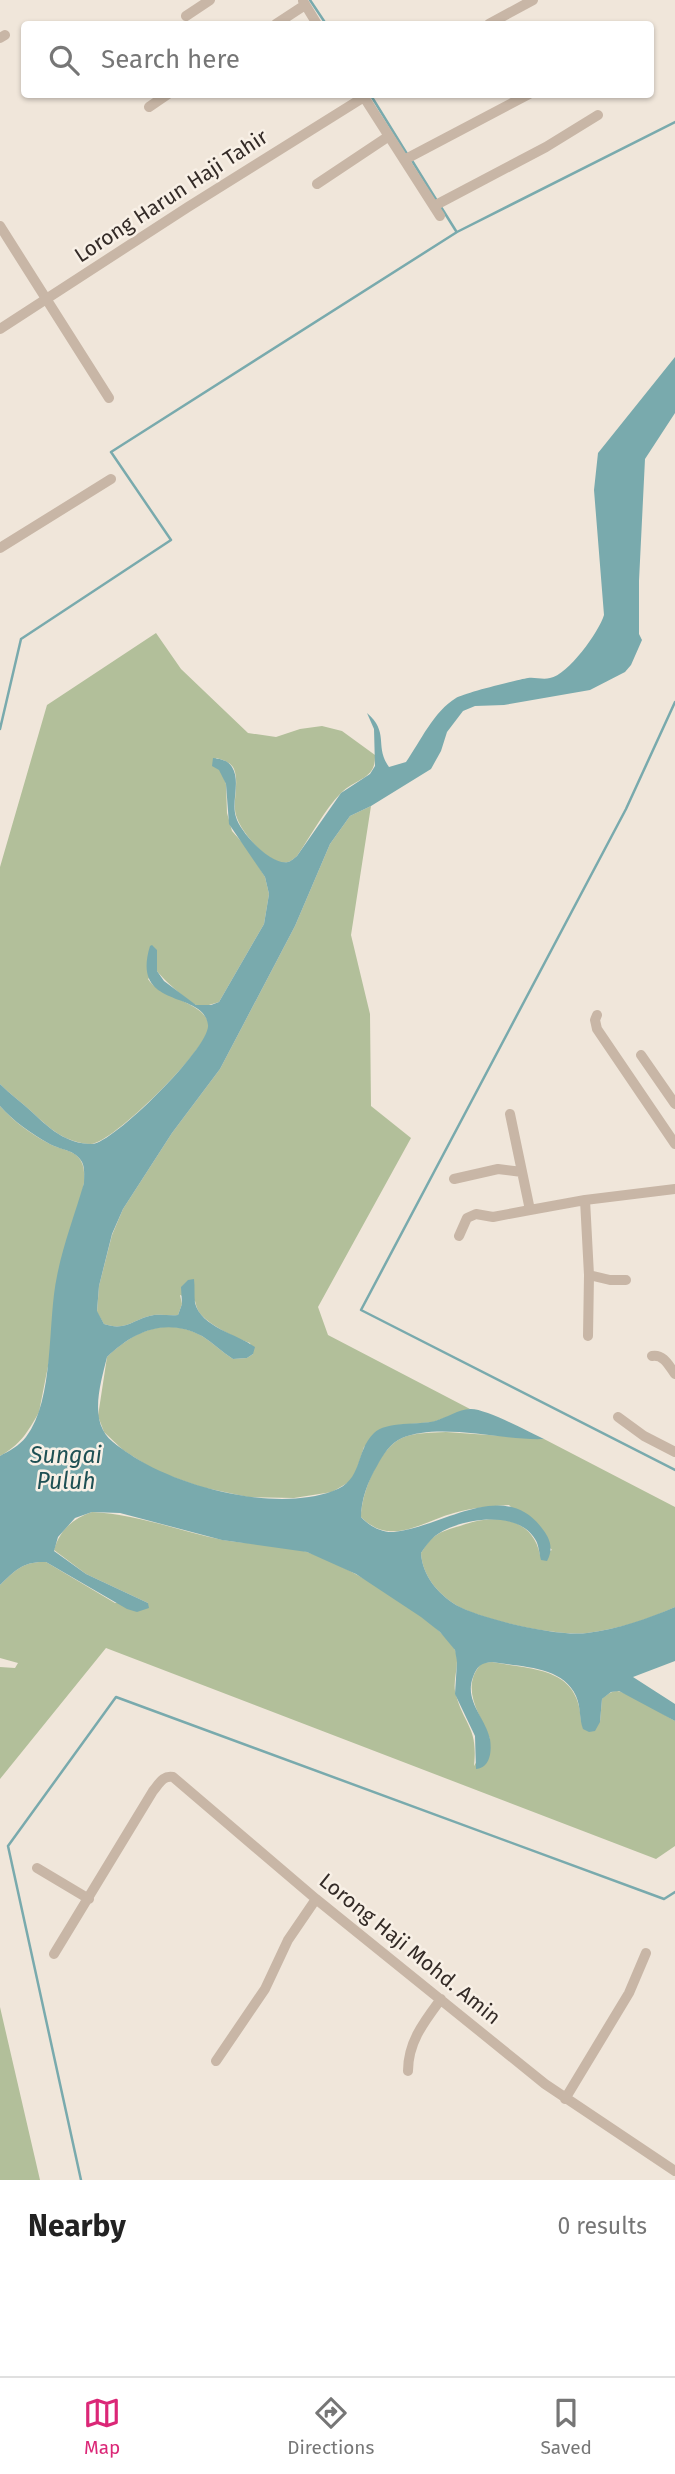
<!DOCTYPE html>
<html lang="en">
<head>
<meta charset="utf-8">
<style>
  :root { --surface:#fff; --page:#f2f2f2; --text:#222; --muted:#767676; --line:#e0e0e0; --accent:#db2777 }
  body { margin:0; font-family:"Fira Sans",sans-serif; background:var(--page); color:var(--text) }
  .list { margin:0; padding:0; list-style:none }
  h2 { display:flex; justify-content:space-between; align-items:center; height:91px; margin:0; padding:0 28px; font-size:30px }
  h2 small { font-size:23px; font-weight:400; color:var(--muted) }
  .icon { flex:none; width:38px; height:38px; fill:none; stroke:currentColor; stroke-width:2; stroke-linecap:round; stroke-linejoin:round }
  .map { position:relative; flex:none; width:675px; height:2180px; overflow:hidden }
  .search { position:absolute; background:var(--surface); box-shadow:0 2px 5px #0004; left:21px; right:21px; top:21px; height:77px; display:flex; align-items:center; gap:18px; box-sizing:border-box; padding:0 24px; border-radius:7px; color:var(--muted); font-size:26px }
  .sheet { height:196px; background:var(--surface) }
  nav { display:flex; justify-content:space-around; align-items:center; box-sizing:border-box; height:98px; border-top:2px solid var(--line); background:var(--surface); font-size:19px; color:var(--muted) }
  nav a { display:grid; justify-items:center; gap:4px }
  nav .on { color:var(--accent) }
  .map>svg:first-child { display:block }
  .green { fill:#b2bf9a }
  .water { fill:#79aaad }
  .lines { fill:none; stroke-linecap:round; stroke-linejoin:round }
  .stream { stroke:#79aaad; stroke-width:2.5 }
  .minor { stroke:#c8b6a6; stroke-width:10 }
  .labels { text-anchor:middle; dominant-baseline:central; stroke-width:5; stroke-linejoin:round; paint-order:stroke }
  .street-label { font-size:21px; fill:#342b27; stroke:#f8f0e6 }
  .water-label { font-size:23px; font-style:italic; fill:#1e5054; stroke:#f8f0e6 }
</style>
</head>
<body>
<div class="map">
<svg width="675" height="2180" viewBox="0 0 675 2180">
  <rect width="100%" height="100%" fill="#f0e6da"/>
  <path class="green" d="M156 633 181 669 248 733 276 737 300 729 322 726 342 731 375 755C376 780 356 778 341 793 324 810 311 836 297 856 296 857 290 862 288 862 270 867 242 833 237 818 231 804 240 784 234 769 231 762 223 760 216 758L226 784 227 813 232 831 247 848 265 877 269 894 264 924 219 1002C212 1004 203 1008 196 1005 187 1001 163 979 157 971L148 979C159 998 207 1002 209 1026 210 1047 112 1144 91 1144 65 1143 49 1128 32 1112 21 1102 10 1094 0 1084V867L47 705Z
    M371 806 351 935 370 1014 371 1106 411 1138 318 1307 328 1335 470 1409 433 1422 399 1425 364 1447 355 1475 349 1482 332 1492 294 1498 248 1497 201 1487 156 1471 123 1450 104 1432 98 1416 107 1357C134 1331 166 1316 202 1336 213 1343 222 1352 233 1359L247 1358 253 1354 250 1343C237 1339 207 1324 199 1312 197 1309 196 1305 195 1301L180 1295 182 1304 178 1315C170 1316 162 1314 154 1315 134 1318 127 1332 104 1324L97 1312 99 1286 112 1235 123 1209 172 1133 220 1069 295 926 330 844 350 816Z
    M0 1106C13 1121 31 1134 48 1143 59 1150 75 1149 81 1161 85 1168 84 1176 84 1183L39 1412C28 1432 20 1445 0 1456Z
    M446 1432 544 1439 675 1507V1607C647 1620 618 1629 587 1633 558 1637 481 1620 456 1605 438 1594 422 1575 421 1553 425 1547 429 1540 435 1536 442 1531 452 1528 460 1526 492 1514 532 1515 540 1555L552 1550 509 1505C491 1506 471 1508 454 1513 421 1522 391 1547 361 1517 361 1494 379 1448 402 1438 415 1432 432 1433 446 1432Z
    M92 1512C137 1514 179 1531 223 1540 250 1545 280 1543 307 1552 345 1564 433 1615 454 1648 462 1662 451 1680 456 1695 465 1727 478 1727 474 1766L490 1739C480 1714 459 1687 482 1663L492 1662C534 1670 579 1667 581 1721L600 1722 602 1699C607 1695 611 1691 617 1691 629 1693 663 1714 675 1721V1846L656 1859 106 1648 0 1779V1667L15 1668 18 1663 0 1658V1585C15 1570 24 1561 46 1562L115 1603H148L86 1574 54 1550C60 1530 72 1519 92 1512Z
    M0 2007 40 2180H0Z"/>
  <path class="water" d="M675 357V413L645 459 639 581V634L642 640 631 665 625 672 590 690 504 705 475 706 463 711 447 732 441 751 431 769 371 806 350 816 330 844 295 926 220 1069 172 1133 123 1209 112 1234 99 1286 97 1311 104 1324C127 1332 134 1318 154 1315 162 1314 170 1316 178 1315L182 1304 181 1287 188 1280 194 1279C195 1287 194 1295 195 1303 201 1327 237 1334 255 1347L253 1354 247 1358 233 1359C222 1352 213 1343 202 1336 166 1317 134 1331 107 1357 102 1378 92 1409 103 1430 108 1441 124 1450 134 1457 183 1488 276 1512 333 1491 364 1480 354 1453 374 1433 386 1421 419 1425 435 1421 446 1418 459 1409 470 1409 485 1408 529 1432 544 1439 503 1441 441 1422 402 1438 390 1443 383 1455 377 1466 368 1481 361 1500 361 1517 369 1526 382 1533 394 1532 442 1527 503 1478 541 1527 550 1538 554 1548 547 1561L541 1560C539 1553 539 1545 535 1539 517 1509 459 1518 435 1536 429 1541 425 1547 421 1553 422 1575 438 1594 456 1605 481 1619 558 1637 587 1633 618 1629 647 1619 675 1607V1661L633 1677 675 1704V1721L619 1691 611 1692 602 1699 600 1722 595 1731 589 1732 583 1729C579 1718 581 1707 576 1696 563 1666 521 1667 492 1662 481 1663 477 1666 473 1677 464 1701 485 1717 490 1739 492 1752 490 1768 476 1769L475 1736 455 1694 457 1662 455 1650 440 1632 421 1617 356 1574 307 1552 222 1540 120 1513 92 1512 75 1518 58 1537 54 1551 86 1574 148 1603 149 1608 137 1612 127 1609 46 1562C24 1561 15 1570 0 1585V1456C9 1451 19 1446 26 1437 55 1399 47 1322 57 1276 63 1245 75 1214 84 1183 84 1176 85 1168 82 1162 75 1149 59 1150 48 1143 32 1134 13 1121 0 1106V1084C10 1094 21 1102 32 1112 49 1128 66 1144 92 1144 113 1144 211 1046 208 1025 204 989 130 1011 150 946L152 945 157 950V971L164 981 196 1005H211L219 1002 264 924 269 894 265 877 229 824 226 784 219 770 212 766 213 758C220 759 228 760 232 767 241 781 231 802 236 817 240 832 271 866 288 862 290 862 296 857 297 856L341 793 370 774 375 766 374 729 367 713C390 733 374 746 389 767L406 762C420 742 434 711 456 698 464 693 516 680 528 678 535 677 543 680 550 678 568 675 599 632 604 615L594 490 598 453Z"/>
  <g class="lines">
    <path class="stream" d="M310 0 326 24
      M370 94 407 154
      M411 159 437 201
      M441 207 456 231
      M675 702 626 809 361 1310 675 1470
      M0 729 21 639 171 540 111 452 457 232 675 122
      M81 2180 8 1846 116 1697 664 1899 675 1892"/>
    <path class="minor" d="M303 1 317 24
      M186 16 210 0
      M276 24 305 5
      M489 24 533 0
      M0 38 5 35
      M362 94 440 216
      M149 107 168 94
      M404 160 529 94
      M317 184 389 136
      M434 206 546 147 598 115
      M0 226 109 398
      M0 329 188 207 364 97
      M0 548 111 479
      M597 1015 595 1020 597 1029 675 1144
      M641 1055 675 1104
      M510 1114 530 1210 585 1200 675 1189
      M454 1179 498 1169 522 1172
      M585 1200 589 1275 610 1280H626
      M459 1236 467 1218 476 1214 493 1217 530 1210
      M588 1336 589 1275
      M652 1356C664 1354 669 1366 675 1374
      M618 1417 644 1436 675 1452
      M37 1868 89 1899
      M54 1954 153 1791C159 1784 163 1775 173 1777L316 1899 545 2084 675 2171
      M216 2061 265 1989 288 1940 316 1899
      M408 2071C408 2042 424 2022 441 1999
      M565 2099 629 1993 646 1953"/>
  </g>
  <g class="labels">
    <g class="street-label">
      <text transform="translate(171 196) rotate(-33)">Lorong Harun Haji Tahir</text>
      <text transform="translate(410 1949) rotate(39)">Lorong Haji Mohd. Amin</text>
    </g>
    <g class="water-label">
      <text x="66" y="1455">Sungai<tspan x="66" dy="26">Puluh</tspan></text>
    </g>
  </g>
</svg>
<div class="search"><svg class="icon" aria-label="search" viewBox="0 0 24 24"><circle cx="10" cy="10" r="6"/><path d="M15 15l6 6"/></svg>Search here</div>
</div>
<section class="sheet">
<h2>Nearby<small>0 results</small></h2>
<ul class="list">
</ul>
</section>
<nav>
<a class="on"><svg class="icon" aria-label="map" viewBox="0 0 24 24"><path d="M3 6l6-2 6 2 6-2v14l-6 2-6-2-6 2zM9 4v14M15 6v14"/></svg>Map</a>
<a><svg class="icon" aria-label="directions" viewBox="0 0 24 24"><path d="M12 3l9 9-9 9-9-9zM9 14v-3h6M13 9l2 2-2 2"/></svg>Directions</a>
<a><svg class="icon" aria-label="saved" viewBox="0 0 24 24"><path d="M7 4h10v16l-5-4-5 4z"/></svg>Saved</a>
</nav>
</body>
</html>
